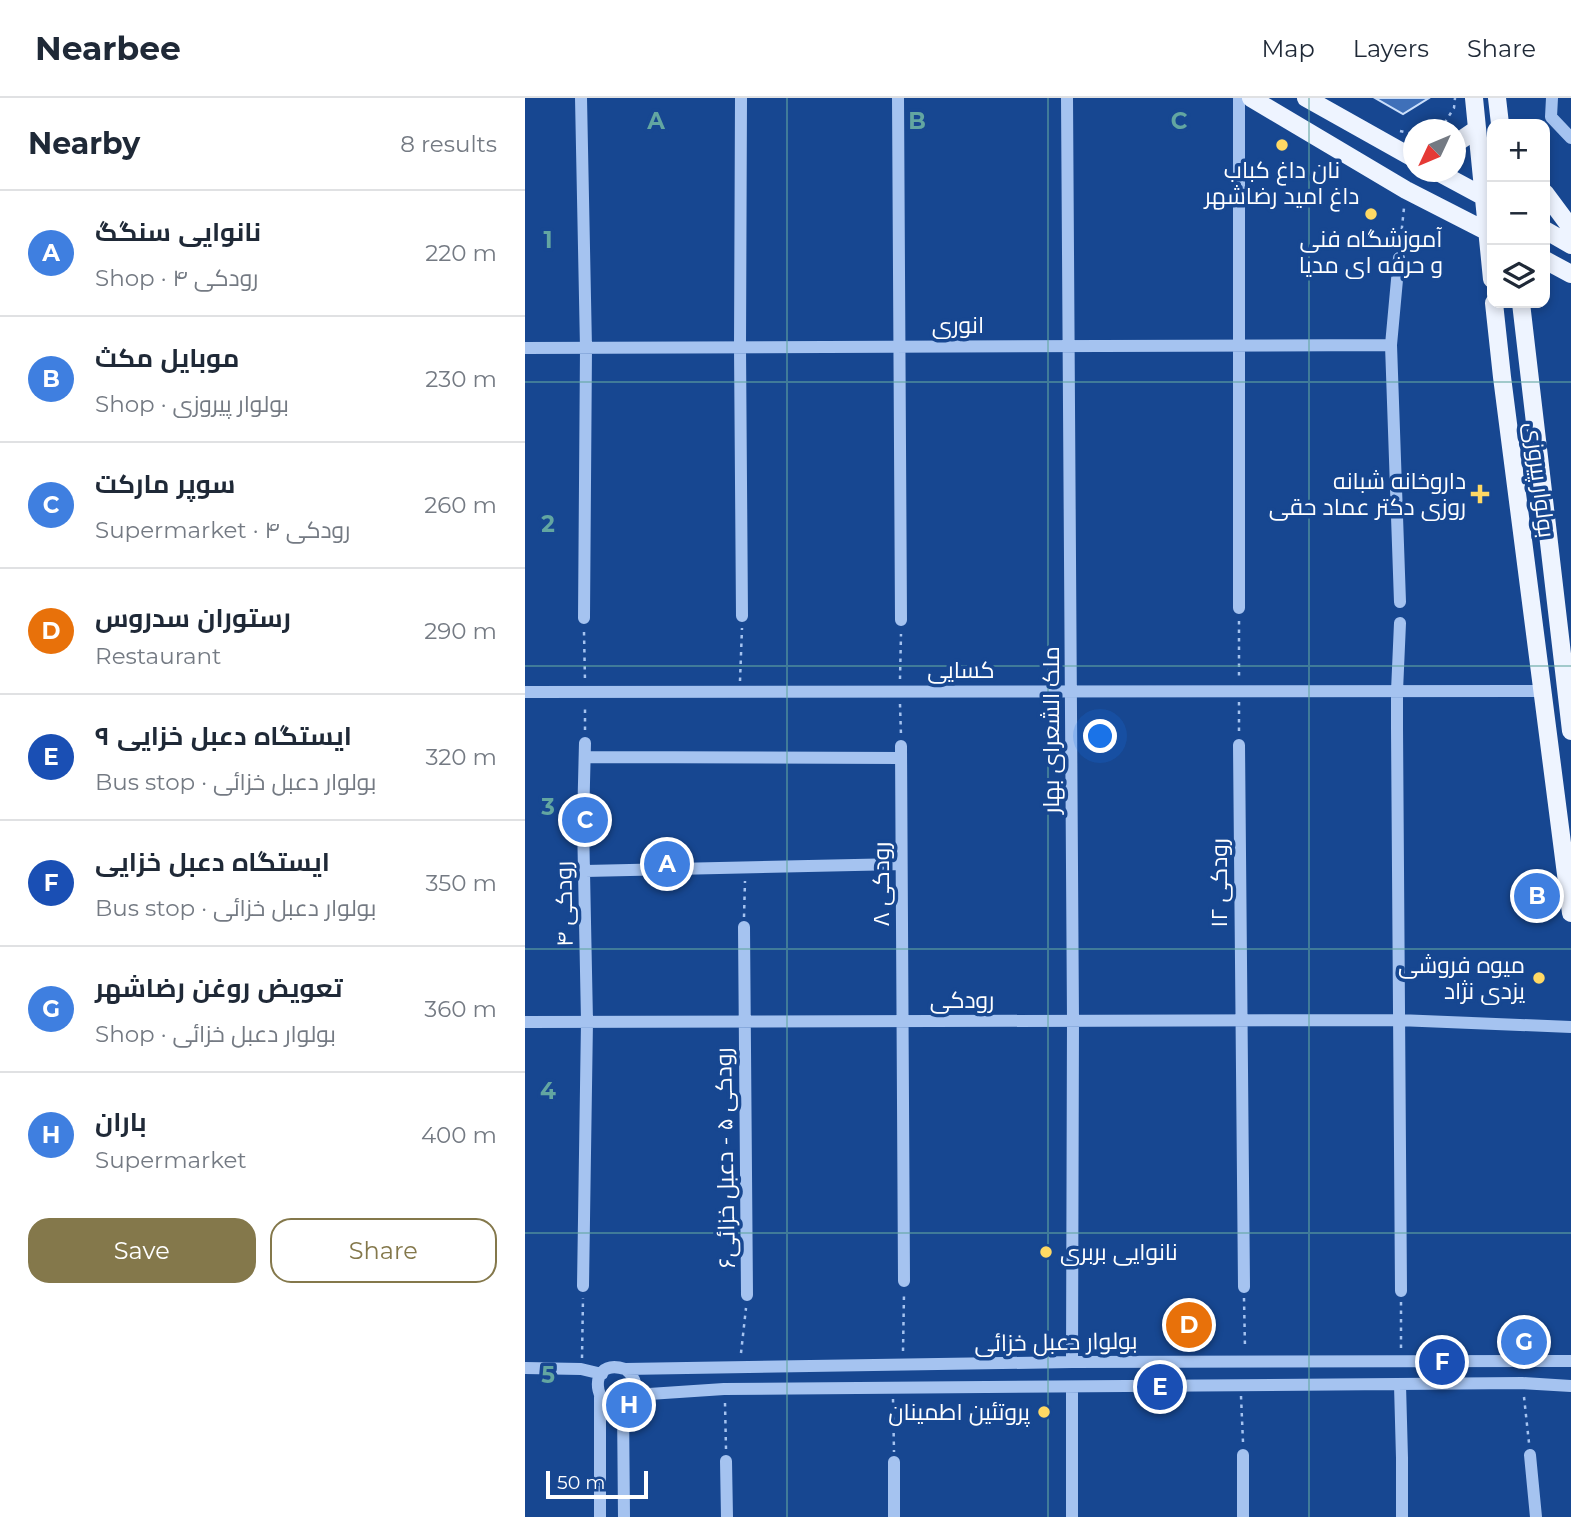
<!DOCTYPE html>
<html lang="en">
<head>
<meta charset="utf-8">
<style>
  :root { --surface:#fff; --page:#f6f6f7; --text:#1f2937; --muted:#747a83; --line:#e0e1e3; --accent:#84784b }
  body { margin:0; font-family:Montserrat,Cairo,sans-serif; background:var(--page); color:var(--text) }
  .controls { position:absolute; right:21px; top:21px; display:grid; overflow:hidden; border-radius:14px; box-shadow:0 4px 10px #0003 }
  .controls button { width:63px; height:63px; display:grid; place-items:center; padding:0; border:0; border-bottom:2px solid var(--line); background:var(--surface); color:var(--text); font:35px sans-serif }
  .compass { position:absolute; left:878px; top:21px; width:63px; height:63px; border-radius:50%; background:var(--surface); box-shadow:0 4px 10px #0003; rotate:226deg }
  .scale { position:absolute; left:21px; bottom:18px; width:102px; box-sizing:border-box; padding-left:7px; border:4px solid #fff; border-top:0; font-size:19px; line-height:24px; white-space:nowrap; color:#fff; -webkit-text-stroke:5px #174791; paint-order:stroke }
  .you { position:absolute; left:576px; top:639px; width:24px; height:24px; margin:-18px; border:5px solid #fff; border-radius:50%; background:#1a73e8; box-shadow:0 0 0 10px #1a73e833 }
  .badge { display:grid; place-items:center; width:46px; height:46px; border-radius:50%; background:var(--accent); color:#fff; font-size:23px; font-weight:700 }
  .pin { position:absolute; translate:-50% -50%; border:4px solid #fff; box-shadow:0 2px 7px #0006 }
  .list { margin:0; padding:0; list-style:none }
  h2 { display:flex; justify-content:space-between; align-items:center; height:91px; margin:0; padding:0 28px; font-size:30px }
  h2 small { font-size:23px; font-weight:400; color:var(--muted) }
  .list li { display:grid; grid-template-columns:46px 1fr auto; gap:21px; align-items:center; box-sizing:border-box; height:126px; padding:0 28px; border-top:2px solid var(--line) }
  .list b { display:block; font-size:26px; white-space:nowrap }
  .list p { margin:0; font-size:23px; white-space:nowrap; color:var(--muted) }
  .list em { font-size:23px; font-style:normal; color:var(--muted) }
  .actions { display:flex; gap:14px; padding:21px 28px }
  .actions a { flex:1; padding:16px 0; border:2px solid var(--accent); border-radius:21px; text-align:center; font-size:24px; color:var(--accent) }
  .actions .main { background:var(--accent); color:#fff }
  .icon { flex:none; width:38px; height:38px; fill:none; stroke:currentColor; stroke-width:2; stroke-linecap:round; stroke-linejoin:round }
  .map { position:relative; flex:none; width:1046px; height:1419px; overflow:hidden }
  header { display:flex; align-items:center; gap:42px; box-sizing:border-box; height:98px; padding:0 35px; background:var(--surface); border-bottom:2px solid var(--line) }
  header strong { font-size:33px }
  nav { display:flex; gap:38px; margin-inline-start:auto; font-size:24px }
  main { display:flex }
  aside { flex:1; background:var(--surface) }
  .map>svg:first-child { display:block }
  .building { fill:#3f70b9; stroke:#cbdffb; stroke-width:2 }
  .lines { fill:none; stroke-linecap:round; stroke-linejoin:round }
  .path { stroke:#a5c3f0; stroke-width:2.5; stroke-dasharray:3.5 5; stroke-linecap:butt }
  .minor { stroke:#a5c3f0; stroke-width:12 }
  .major { stroke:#eef4ff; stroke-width:18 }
  .grid { fill:none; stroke:#63a6a1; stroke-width:2; stroke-opacity:0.55 }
  .poi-dot { fill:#ffd964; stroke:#174791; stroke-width:2.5 }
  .labels { text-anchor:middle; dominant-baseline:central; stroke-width:7; stroke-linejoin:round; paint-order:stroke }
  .poi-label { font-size:23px; fill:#fff; stroke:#174791; text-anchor:end }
  .street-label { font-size:23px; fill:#fff; stroke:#174791 }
  .grid-label { font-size:23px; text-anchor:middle; font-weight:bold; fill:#63a6a1; stroke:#174791; stroke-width:7; stroke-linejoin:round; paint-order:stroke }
</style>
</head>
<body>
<header>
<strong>Nearbee</strong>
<nav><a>Map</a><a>Layers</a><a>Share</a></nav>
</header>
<main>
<aside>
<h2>Nearby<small>8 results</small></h2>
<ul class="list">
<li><span class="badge" style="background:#3f7fe0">A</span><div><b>نانوایی سنگگ</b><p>Shop · رودکی ۴</p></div><em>220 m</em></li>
<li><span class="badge" style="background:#3f7fe0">B</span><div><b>موبایل مکث</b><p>Shop · بولوار پیروزی</p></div><em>230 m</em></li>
<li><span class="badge" style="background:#3f7fe0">C</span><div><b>سوپر مارکت</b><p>Supermarket · رودکی ۴</p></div><em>260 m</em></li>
<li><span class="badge" style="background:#e8710a">D</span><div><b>رستوران سدروس</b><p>Restaurant</p></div><em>290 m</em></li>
<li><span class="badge" style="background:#1a4fb4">E</span><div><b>ایستگاه دعبل خزایی ۹</b><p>Bus stop · بولوار دعبل خزائی</p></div><em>320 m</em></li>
<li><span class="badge" style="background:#1a4fb4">F</span><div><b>ایستگاه دعبل خزایی</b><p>Bus stop · بولوار دعبل خزائی</p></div><em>350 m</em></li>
<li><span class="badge" style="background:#3f7fe0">G</span><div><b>تعویض روغن رضاشهر</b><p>Shop · بولوار دعبل خزائی</p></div><em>360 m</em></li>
<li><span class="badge" style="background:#3f7fe0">H</span><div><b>باران</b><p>Supermarket</p></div><em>400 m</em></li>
</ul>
<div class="actions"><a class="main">Save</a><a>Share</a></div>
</aside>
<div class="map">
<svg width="1046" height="1419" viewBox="0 0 1046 1419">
  <rect width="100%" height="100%" fill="#174791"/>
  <path class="building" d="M850 0H904L878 16Z"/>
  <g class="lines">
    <path class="path" d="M915 32 929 10 930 0
      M875 33 888 36
      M875 148 879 110
      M714 523V580
      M59 534 60 583
      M375 581 376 536
      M215 583 217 530
      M714 604V636
      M375 606 376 637
      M60 632V607
      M219 819 220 783
      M719 1200 720 1250
      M876 1250V1204
      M378 1253 379 1196
      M216 1255 221 1210
      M57 1260 58 1200
      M716 1298 718 1344
      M999 1299 1004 1345
      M368 1301 369 1354
      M200 1305 201 1351"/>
    <path class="minor" d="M56 0 61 250 59 520
      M216 0 215 249 217 518
      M373 0 376 522
      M542 0 548 922 547 1264
      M1027 0 1026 19 1046 40
      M874 160 866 247 875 504
      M0 250 866 247
      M714 510V0
      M875 525 872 593V630L876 1193
      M0 594 1018 593
      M714 647 719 1189
      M376 648 379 1183
      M60 659 376 660
      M60 773 376 766
      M219 829 222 1197
      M0 924 873 922 1046 929
      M58 1188 62 923 58 724 60 645
      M0 1270 56 1271 77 1276
      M100 1271C111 1279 116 1294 104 1304 73 1330 55 1257 100 1271L547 1264 1046 1263
      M875 1287 877 1360V1419
      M109 1297 199 1291 997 1285 1046 1288
      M75 1299V1419
      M98 1307 99 1419
      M1005 1357 1011 1419
      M201 1363 202 1419
      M369 1419V1364
      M547 1419V1290
      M718 1419V1357"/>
    <path class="major" d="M726 0 881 92 967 136
      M781 0 888 60
      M949 0 967 181
      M972 0 975 26
      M930 46 952 31
      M913 74 965 102
      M1020 95 1046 130
      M1020 132 1046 147
      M1020 162 1046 176
      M969 205 977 279 1046 815
      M996 205 1046 633"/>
  </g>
  <path class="grid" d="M262 0V1419M523 0V1419M784 0V1419M0 284H1046M0 568H1046M0 851H1046M0 1135H1046"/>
  <g class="poi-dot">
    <circle cx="757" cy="47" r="7"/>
    <circle cx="846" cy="116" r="7"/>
    <path d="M951.5 385.5h7v7h7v7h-7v7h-7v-7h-7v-7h7z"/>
    <circle cx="1014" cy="880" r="7"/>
    <circle cx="521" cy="1154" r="7"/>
    <circle cx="519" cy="1314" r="7"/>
  </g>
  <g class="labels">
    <g class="poi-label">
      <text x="757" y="72" text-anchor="middle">نان داغ کباب<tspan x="757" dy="26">داغ امید رضاشهر</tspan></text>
      <text x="846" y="141" text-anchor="middle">آموزشگاه فنی<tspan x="846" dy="26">و حرفه ای مدیا</tspan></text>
      <text x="941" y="383">داروخانه شبانه<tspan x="941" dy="26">روزی دکتر عماد حقی</tspan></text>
      <text x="1000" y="867">میوه فروشی<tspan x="1000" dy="26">یزدی نژاد</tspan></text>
      <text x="535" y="1154" text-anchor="start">نانوایی بربری</text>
      <text x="505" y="1314">پروتئین اطمینان</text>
    </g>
    <g class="street-label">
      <text x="433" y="227">انوری</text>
      <text transform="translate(1015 382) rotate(83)">بولوار پیروزی</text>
      <text x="436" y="572">کسایی</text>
      <text transform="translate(526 632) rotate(-90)">ملک الشعرای بهار</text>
      <text transform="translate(694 785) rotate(-90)">رودکی ۱۲</text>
      <text transform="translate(356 786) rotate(-90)">رودکی ۸</text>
      <text transform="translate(39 806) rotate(-91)">رودکی ۴</text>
      <text x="437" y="902">رودکی</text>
      <text transform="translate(200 1060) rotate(-91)">رودکی ۵ - دعبل خزائی۶</text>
      <text transform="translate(531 1244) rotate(-1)">بولوار دعبل خزائی</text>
    </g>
  </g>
  <g class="grid-label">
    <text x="131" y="31">A</text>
    <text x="392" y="31">B</text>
    <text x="654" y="31">C</text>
    <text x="23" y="150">1</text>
    <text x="23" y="434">2</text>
    <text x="23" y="717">3</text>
    <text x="23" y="1001">4</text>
    <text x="23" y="1285">5</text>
  </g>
</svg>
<div class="controls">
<button>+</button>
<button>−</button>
<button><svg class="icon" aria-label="layers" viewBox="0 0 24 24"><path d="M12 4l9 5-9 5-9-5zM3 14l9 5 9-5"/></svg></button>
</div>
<svg class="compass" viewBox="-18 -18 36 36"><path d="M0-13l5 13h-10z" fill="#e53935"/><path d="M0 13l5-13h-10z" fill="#747a83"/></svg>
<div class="scale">50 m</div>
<div class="you"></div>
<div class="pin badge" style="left:142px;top:766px;background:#3f7fe0">A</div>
<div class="pin badge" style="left:1012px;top:798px;background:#3f7fe0">B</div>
<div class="pin badge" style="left:60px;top:722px;background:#3f7fe0">C</div>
<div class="pin badge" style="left:664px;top:1227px;background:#e8710a">D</div>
<div class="pin badge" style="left:635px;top:1289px;background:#1a4fb4">E</div>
<div class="pin badge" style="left:917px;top:1264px;background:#1a4fb4">F</div>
<div class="pin badge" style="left:999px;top:1244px;background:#3f7fe0">G</div>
<div class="pin badge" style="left:104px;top:1307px;background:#3f7fe0">H</div>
</div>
</main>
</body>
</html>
